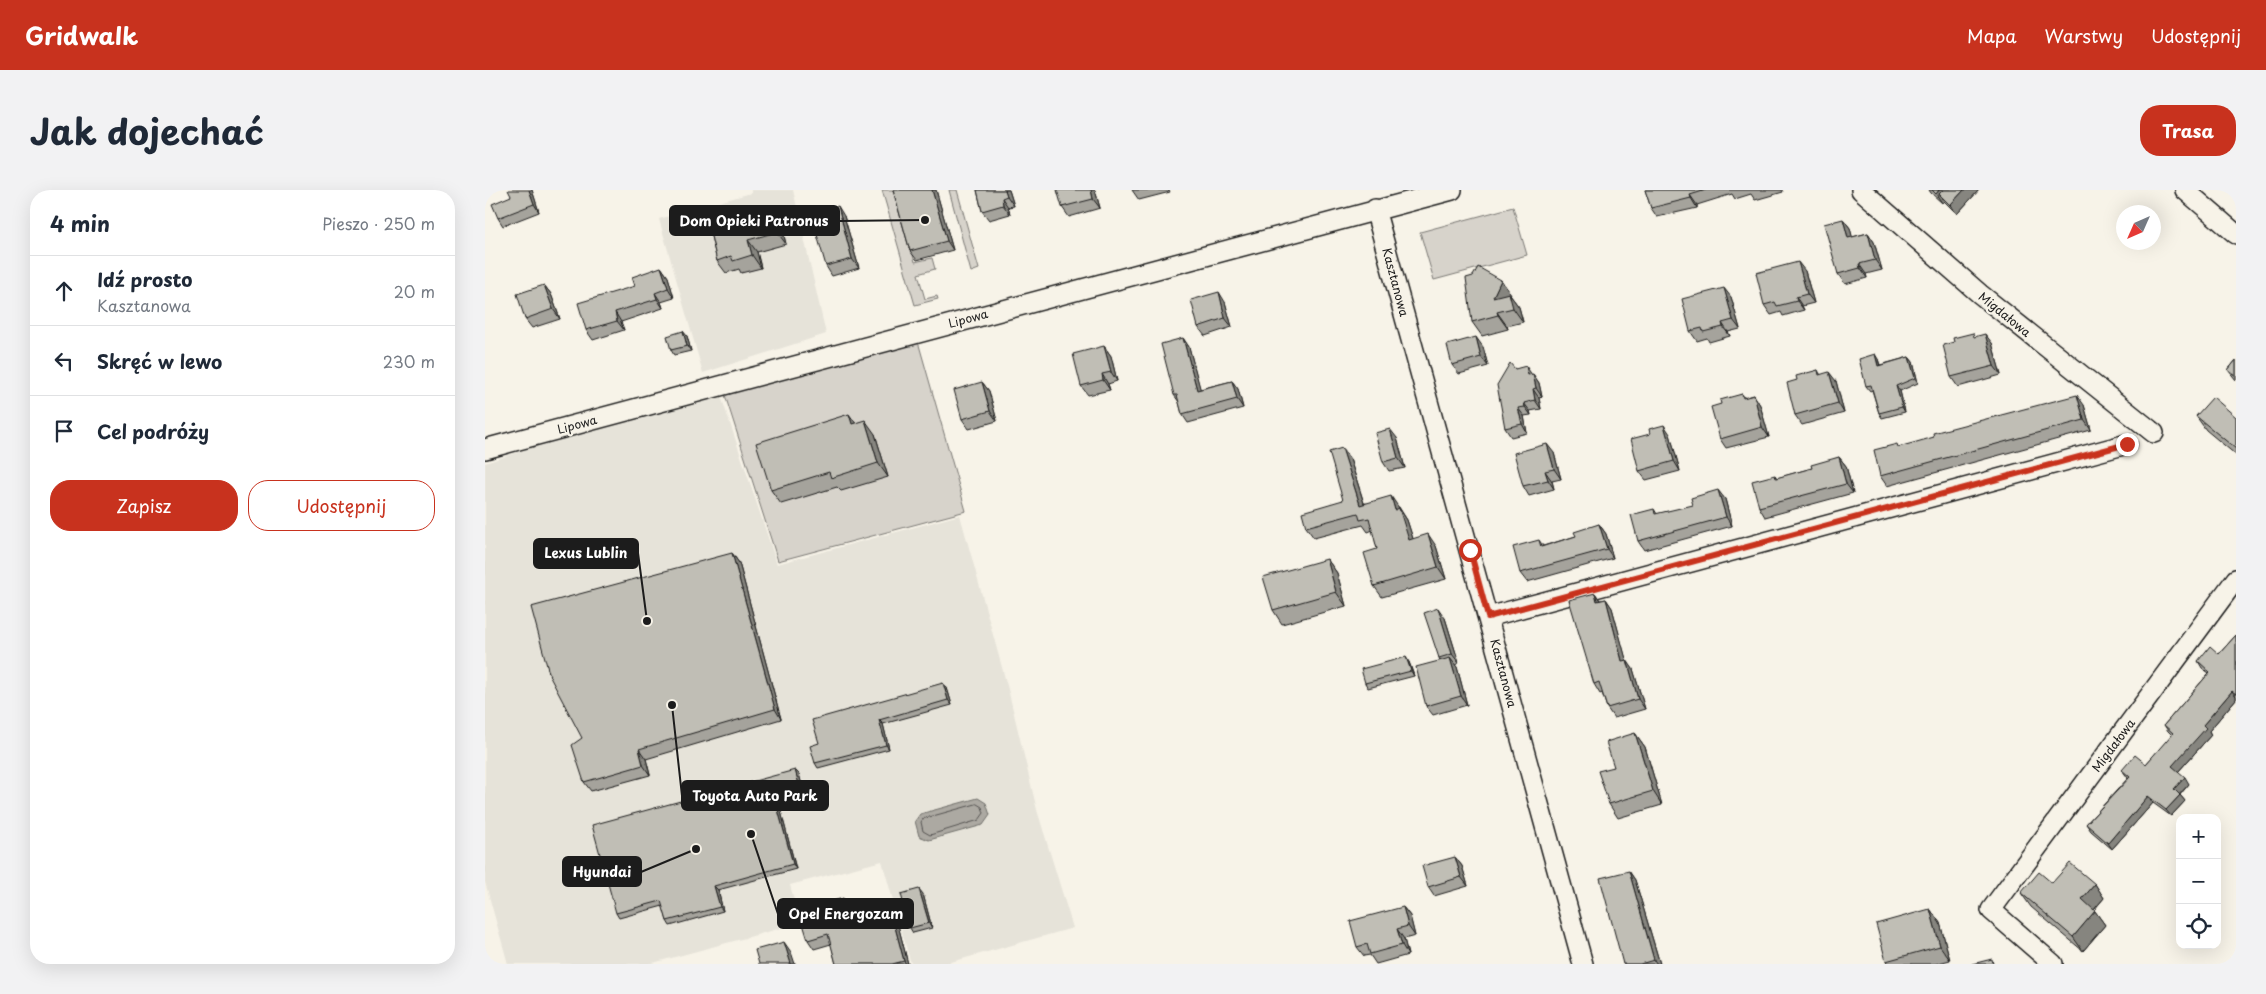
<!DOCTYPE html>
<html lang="pl">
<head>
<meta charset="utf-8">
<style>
  :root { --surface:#fff; --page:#f2f2f3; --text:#1f2937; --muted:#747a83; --line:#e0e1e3; --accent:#c8321e }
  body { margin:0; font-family:"Playpen Sans",sans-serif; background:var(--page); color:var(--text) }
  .controls { position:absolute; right:15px; bottom:15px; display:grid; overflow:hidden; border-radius:10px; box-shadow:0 5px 20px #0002 }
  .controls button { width:45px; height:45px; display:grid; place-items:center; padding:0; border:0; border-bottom:1px solid var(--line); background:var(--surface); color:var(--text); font:25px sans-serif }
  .compass { position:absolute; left:1631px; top:15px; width:45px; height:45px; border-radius:50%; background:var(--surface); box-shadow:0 5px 20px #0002; rotate:225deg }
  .stop { position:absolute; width:15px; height:15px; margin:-11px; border:4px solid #c8321e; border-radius:50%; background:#fff }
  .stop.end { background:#c8321e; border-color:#fff; box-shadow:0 1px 5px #0008 }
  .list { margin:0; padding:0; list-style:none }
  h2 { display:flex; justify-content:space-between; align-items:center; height:65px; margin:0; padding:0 20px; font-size:21px }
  h2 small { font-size:16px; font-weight:400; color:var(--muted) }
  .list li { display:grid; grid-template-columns:32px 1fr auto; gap:15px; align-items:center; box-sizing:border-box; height:70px; padding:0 20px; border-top:1px solid var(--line) }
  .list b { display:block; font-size:19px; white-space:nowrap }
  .list p { margin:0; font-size:16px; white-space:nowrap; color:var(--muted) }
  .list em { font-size:16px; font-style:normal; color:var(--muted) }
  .actions { display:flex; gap:10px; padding:15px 20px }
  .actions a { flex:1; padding:11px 0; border:1px solid var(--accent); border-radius:20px; text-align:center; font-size:18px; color:var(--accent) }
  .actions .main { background:var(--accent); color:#fff }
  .icon { flex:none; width:28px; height:28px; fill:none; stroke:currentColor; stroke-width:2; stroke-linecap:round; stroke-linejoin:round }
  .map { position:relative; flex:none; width:1751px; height:774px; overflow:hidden; border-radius:20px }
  header { display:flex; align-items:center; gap:30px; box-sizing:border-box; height:70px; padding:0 25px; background:var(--accent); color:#fff }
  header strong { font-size:24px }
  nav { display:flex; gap:28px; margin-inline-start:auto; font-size:18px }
  .intro { display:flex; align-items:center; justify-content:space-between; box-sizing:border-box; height:120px; padding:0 30px }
  h1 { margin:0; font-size:35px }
  .button { padding:12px 22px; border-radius:20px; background:var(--accent); color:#fff; font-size:18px; font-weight:700 }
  main { display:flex; gap:30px; padding:0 30px }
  aside { flex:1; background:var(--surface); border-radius:20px; box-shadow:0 5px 20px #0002 }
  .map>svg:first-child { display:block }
  .built { fill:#e6e3d9 }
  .green { fill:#d7d3cb; stroke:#7a7874 }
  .water { fill:#aca9a2; stroke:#72716c }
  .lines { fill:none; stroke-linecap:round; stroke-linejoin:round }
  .shore { stroke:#565452; stroke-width:1 }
  .minor-casing { stroke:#1c1c1c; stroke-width:22 }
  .minor { stroke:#f7f3e8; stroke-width:19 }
  .wall { fill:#a5a39c; stroke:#1c1c1c }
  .shaded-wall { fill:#86857f; stroke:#1c1c1c }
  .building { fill:#c0beb5; stroke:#1c1c1c }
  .route { stroke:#c8321e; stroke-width:6 }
  .labels { text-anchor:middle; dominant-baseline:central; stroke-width:4.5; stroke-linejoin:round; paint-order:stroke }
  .street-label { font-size:12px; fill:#1c1c1c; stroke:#f7f3e8 }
  .leader { fill:none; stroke:#1c1c1c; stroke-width:2 }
  .callout-dot { fill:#1c1c1c; stroke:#f7f3e8; stroke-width:2 }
  .callout { fill:#1c1c1c; stroke:#1c1c1c; stroke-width:2 }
  .callout-label { font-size:14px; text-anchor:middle; font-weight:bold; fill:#fff }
</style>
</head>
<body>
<header>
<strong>Gridwalk</strong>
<nav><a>Mapa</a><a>Warstwy</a><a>Udostępnij</a></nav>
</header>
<div class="intro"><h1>Jak dojechać</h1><a class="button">Trasa</a></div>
<main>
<aside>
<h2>4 min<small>Pieszo · 250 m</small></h2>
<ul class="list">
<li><svg class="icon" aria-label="ahead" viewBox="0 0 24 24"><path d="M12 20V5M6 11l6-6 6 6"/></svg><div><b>Idź prosto</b><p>Kasztanowa</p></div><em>20 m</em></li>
<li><svg class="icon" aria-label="left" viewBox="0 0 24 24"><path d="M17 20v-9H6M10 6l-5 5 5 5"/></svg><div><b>Skręć w lewo</b></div><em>230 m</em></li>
<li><svg class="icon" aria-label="arrive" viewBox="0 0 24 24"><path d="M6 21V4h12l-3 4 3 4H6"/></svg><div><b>Cel podróży</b></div></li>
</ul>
<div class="actions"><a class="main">Zapisz</a><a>Udostępnij</a></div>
</aside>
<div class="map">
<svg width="1751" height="774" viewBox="0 0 1751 774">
  <rect width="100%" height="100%" fill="#f7f3e8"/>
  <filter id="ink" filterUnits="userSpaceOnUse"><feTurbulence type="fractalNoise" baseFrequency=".02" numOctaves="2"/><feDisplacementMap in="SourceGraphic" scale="10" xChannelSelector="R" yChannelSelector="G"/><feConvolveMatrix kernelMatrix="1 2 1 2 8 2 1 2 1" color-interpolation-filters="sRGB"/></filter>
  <g filter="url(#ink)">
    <path class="built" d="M266 0H308L341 144 218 183 174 29 266 3Z
      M236 206 292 374 475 325 524 503 552 620 588 738 459 774H426L397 671 305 695 315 733 164 774H23L0 692V273L72 249Z"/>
    <path class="green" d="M397 0H409L430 72 447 68 450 79 433 84 440 109 452 106 453 109 430 115Z
      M464 0H472L494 79 486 82Z
      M1028 17 1042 65 949 90 935 42Z
      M432 148 481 321 293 371 239 202Z"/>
    <path class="water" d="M493 608 501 613 505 625 498 635 444 650 434 646 430 631 435 624Z"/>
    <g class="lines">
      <path class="shore" d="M492 614 497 617 499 623 494 630 445 645 438 641 436 632 438 629Z"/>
      <defs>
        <path id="minor" d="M1376 0 1495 104 1669 243
          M1700 0 1751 44
          M890 19 1098 774
          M0 259 967 0
          M1003 427 1642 254
          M1568 774 1506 720 1751 389"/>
      </defs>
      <use href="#minor" class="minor-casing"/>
      <use href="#minor" class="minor"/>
    </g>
    <path class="wall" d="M47 0 54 22 18 36 13 28 26 6Z
      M408 0H451L468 60 432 70 425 61Z
      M492 0H524L529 16 523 17 525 24 504 30 497 21Z
      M610 0 615 18 584 27 577 17Z
      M647 0H684L685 2 654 10Z
      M1160 0H1297L1298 2 1270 10 1266 4 1250 9 1247 4 1212 15V18L1172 27 1166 18Z
      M1444 0H1494L1472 24 1459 11 1457 13 1446 3Z
      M359 26 374 78 347 86 341 76Z
      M1358 29 1365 38 1367 47 1383 43 1389 52 1397 80 1381 84 1382 88 1360 94 1353 84Z
      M295 30 301 54 272 62 276 78 256 83 254 79 241 83 232 71 223 34Z
      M176 77 183 87 189 108 176 112 178 118 136 132 139 140 108 150 101 140Z
      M1320 81 1329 113 1317 116 1319 120 1298 126 1296 122 1286 125 1279 115Z
      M1016 90 1026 104 1025 105 1034 117 1038 132 1022 136 1023 139 997 146 987 132Z
      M59 95 66 104 75 129 47 138 40 129Z
      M1246 107 1255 139 1243 142 1245 146 1224 152 1222 148 1212 151 1205 141Z
      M740 112 747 137 720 146 713 137Z
      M202 146 206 161 189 165 186 160Z
      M1491 146 1507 153 1516 185 1473 197 1466 187Z
      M698 148 704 157 715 199 747 191 753 199 758 218 703 233 697 224 694 212 689 205Z
      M619 156 626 166 632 191 623 194 625 200 603 205 596 196Z
      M998 157 1003 176 974 184 967 175Z
      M1424 167 1428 172 1433 193 1415 201 1420 222 1397 228 1394 223 1387 200 1385 201 1381 196 1393 169 1395 175Z
      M1751 170V190L1743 180Z
      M1030 179 1047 185 1048 184 1054 193 1057 207 1054 208 1056 219 1045 221 1046 225 1039 226 1042 243 1026 247 1020 238Z
      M1333 180 1335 184 1351 191 1359 223 1317 235 1310 225 1312 190Z
      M497 192 504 201 512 231 484 239 477 229Z
      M1257 204 1260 208 1269 205 1275 215 1284 247 1241 258 1235 249 1236 214Z
      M1599 215 1606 240 1402 296 1395 286 1414 257Z
      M1711 226 1751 227V265L1721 240Z
      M370 233 390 244 403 287 356 301 352 297 296 314 286 300Z
      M1185 244 1195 281 1161 290 1154 281Z
      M912 248 920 278 904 281 898 272Z
      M1069 263 1076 289 1067 291 1069 299 1044 306 1038 296Z
      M1354 267 1361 276 1368 303 1280 327 1274 317 1290 285 1292 288 1327 278Z
      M865 269 879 313 914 317 922 330 928 349 951 356 961 389 897 407 889 396 892 359 888 340 883 342 878 335 829 348 821 337 858 310Z
      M1240 309 1247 336 1159 360 1153 351 1169 319 1172 324Z
      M1114 334 1121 344 1128 368 1042 392 1035 383 1054 350 1058 356 1091 346Z
      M247 363 254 373 296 529 161 569 165 585 106 601 99 592 97 548Z
      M842 369 852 383 861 416 797 434 788 420Z
      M1110 403 1115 410 1121 409 1127 418 1141 470 1148 479 1160 519 1129 528 1122 518 1117 503 1115 504 1109 494Z
      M960 428 974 473 970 475 972 477 982 515 948 525 941 516 955 471 954 468Z
      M1751 445V509L1724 541 1726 545 1693 582 1704 594 1695 605 1700 611 1686 626 1668 613 1627 659 1606 641 1601 634 1643 588 1637 580 1661 574 1687 545 1683 541 1679 535 1724 483 1717 478 1713 471 1734 464Z
      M924 472 929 486 883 498 880 493Z
      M462 498 467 515 398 534 404 559 333 578 330 573 334 553Z
      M1150 543 1160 557 1177 615 1133 628 1124 614 1129 577Z
      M310 580 314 584 320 607 294 614 311 679 233 700 238 721 185 736 182 731 178 716 134 728 131 723Z
      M970 667 977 676 983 696 949 706 943 697Z
      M1144 681 1150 690 1175 774H1138Z
      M1567 693 1610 694 1619 708 1609 720 1620 735 1598 761 1546 717 1536 703Z
      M438 704 447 738 428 743 425 738Z
      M364 717 369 735H413L423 774H351L346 754 329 759 323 750Z
      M918 717 925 726 930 746 919 749 923 765 891 774 885 765 879 766 872 757Z
      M1445 719 1455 733 1465 770 1450 774H1403L1401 771Z"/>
    <path class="shaded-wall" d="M44 0H47L54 22 49 14Z
      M447 0H451L468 60 462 51Z
      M520 0H524L529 16 522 6Z
      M606 0H610L615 18 608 9Z
      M1454 0H1466L1454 4 1459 11 1457 13 1451 4Z
      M1479 0H1494L1472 24 1465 15Z
      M1205 5 1212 15V18L1206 8Z
      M517 8 523 17 525 24 518 15Z
      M353 16 359 26 374 78 367 69Z
      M286 17 295 30 301 54 292 42Z
      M1358 29 1365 38 1370 57 1363 48Z
      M1383 43 1389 52 1397 80 1390 70Z
      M263 50 272 62 276 78 267 65Z
      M1313 72 1320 81 1329 113 1322 104Z
      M1374 74 1381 84 1382 88 1375 78Z
      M176 77 183 87 189 108 183 98Z
      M1016 90 1026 104 1025 105 1034 117 1038 132 1028 118 1008 107Z
      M59 95 66 104 75 129 68 119Z
      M1239 98 1246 107 1255 139 1248 130Z
      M734 102 740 112 747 137 740 128Z
      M170 103 176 112 178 118 172 109Z
      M1311 107 1317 116 1319 120 1312 111Z
      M130 122 136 132 139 140 132 131Z
      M1012 122 1022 136 1023 139 1013 125Z
      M1237 133 1243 142 1245 146 1238 137Z
      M198 141 202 146 206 161 202 156Z
      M1500 144 1507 153 1516 185 1509 176Z
      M991 147 998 157 1003 176 996 167Z
      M698 148 704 157 718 209 712 200Z
      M619 156 626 166 632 191 626 182Z
      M1390 164 1393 169 1396 180 1393 176Z
      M1424 167 1428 172 1433 193 1430 188Z
      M1041 176 1047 185H1043Z
      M1344 182 1351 191 1359 223 1353 213Z
      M617 184 623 194 625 200 618 190Z
      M1048 184 1054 193 1057 207 1051 198Z
      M747 191 753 199 758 218 752 209Z
      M497 192 504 201 512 231 505 221Z
      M1411 196 1415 201 1420 222 1417 217Z
      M1048 199 1054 208 1056 219 1050 210Z
      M1269 205 1275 215 1284 247 1277 237Z
      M1592 205 1599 215 1606 240 1599 230Z
      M1039 213 1045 221 1046 225 1040 217Z
      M1033 218 1039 226 1042 243 1037 234Z
      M364 224 374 238 367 234Z
      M380 230 390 244 403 287 393 273Z
      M1179 235 1185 244 1195 281 1189 271Z
      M905 239 912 248 920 278 913 268Z
      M1062 254 1069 263 1076 289 1069 279Z
      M857 258 865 269 883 326 875 315Z
      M1354 267 1361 276 1368 303 1361 294Z
      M1060 281 1067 291 1069 299 1063 290Z
      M1233 300 1240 309 1247 336 1241 327Z
      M906 306 922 330 932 361 924 350 910 320Z
      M1114 334 1121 344 1128 368 1122 359Z
      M943 344 951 356 961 389 953 377Z
      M247 363 254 373 296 529 290 519Z
      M842 369 852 383 861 416 851 402Z
      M1110 403 1116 412 1112 411Z
      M1121 409 1127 418 1144 480 1137 471Z
      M953 418 960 428 974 473 967 464Z
      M921 467 924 472 929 486 926 481Z
      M965 468 972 477 982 515 976 506Z
      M1142 470 1148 479 1160 519 1153 509Z
      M458 493 462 498 467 515 463 510Z
      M1747 501 1751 506V509L1724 541 1726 545 1692 583 1687 576 1718 535Z
      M394 530 398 534 404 559 401 555Z
      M1150 543 1160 557 1177 615 1168 601Z
      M154 559 161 569 165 585 158 575Z
      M310 580 314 584 320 607 316 602Z
      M1700 587 1704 594 1693 606 1689 599Z
      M1695 605 1700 611 1686 626 1681 620Z
      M1663 606 1668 613 1627 659 1623 653Z
      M290 609 294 614 311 679 308 674Z
      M970 667 977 676 983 696 976 687Z
      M1144 681 1150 690 1175 774H1172L1169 770Z
      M1610 694 1619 708 1606 723 1597 709Z
      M229 696 233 700 238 721 235 717Z
      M434 699 438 704 447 738 444 733Z
      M358 708 364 717 372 745 366 736Z
      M918 717 925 726 930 746 923 736Z
      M1445 719 1455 733 1465 770 1455 756Z
      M1610 721 1620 735 1598 761 1588 747Z
      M407 726 413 735 423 774H421L419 771Z
      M912 739 919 749 923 765 917 755Z
      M299 752 306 762 310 774H306Z"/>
    <path class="building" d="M23 0H44L49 14 13 28 7 14 26 6Z
      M408 0H447L462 51 425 61Z
      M492 0H520L522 6 517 8 518 15 497 21Z
      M572 0H606L608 9 577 17Z
      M1160 0H1221L1205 5 1206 8 1166 18Z
      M1447 0H1454L1451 4Z
      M1458 0H1479L1465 15 1454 4Z
      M353 16 367 69 341 76 326 24Z
      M286 17 292 42 263 50 267 65 248 71 246 66 232 71 223 34Z
      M1358 29 1363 48 1383 43 1390 70 1374 74 1375 78 1353 84 1339 34Z
      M1313 72 1322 104 1311 107 1312 111 1292 116 1290 112 1279 115 1271 83Z
      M176 77 183 98 170 103 172 109 130 122 132 131 101 140 93 113 150 96 147 87Z
      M993 77 1016 90 1008 107 1024 103 1028 118 1012 122 1013 125 987 132 981 88 988 86Z
      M59 95 68 119 40 129 32 104Z
      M1239 98 1248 130 1237 133 1238 137 1218 142 1217 138 1205 141 1197 109Z
      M734 102 740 128 713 137 706 110Z
      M198 141 202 156 186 160 182 146Z
      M1488 143 1489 147 1500 144 1509 176 1466 187 1458 155 1469 152 1468 148Z
      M991 147 996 167 967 175 962 155Z
      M698 148 712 200 747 191 752 209 697 224 692 205H689L676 154Z
      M619 156 626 182 617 184 618 190 596 196 588 164Z
      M1390 164 1393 176 1424 167 1430 188 1411 196 1417 217 1394 223 1386 195 1381 196 1374 169Z
      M1751 170V186L1743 180Z
      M1025 173 1030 179 1041 176 1043 185 1048 184 1051 198 1048 199 1050 210 1039 213 1040 217 1033 218 1037 234 1020 238 1012 195Z
      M1333 180 1334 185 1344 182 1353 213 1310 225 1302 193 1312 190 1311 186Z
      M497 192 505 221 477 229 469 200Z
      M1257 204 1258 208 1269 205 1277 237 1235 249 1226 217 1236 214 1235 210Z
      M1592 205 1599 230 1395 286 1389 260 1412 254 1413 257 1428 253 1449 247 1448 243Z
      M1728 207 1751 227V259L1711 226Z
      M364 224 367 234 380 230 393 273 346 288 344 282 286 300 271 253Z
      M1179 235 1189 271 1154 281 1146 249 1165 244 1164 239Z
      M905 239 913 268 898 272 890 243Z
      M1062 254 1069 279 1060 281 1063 290 1038 296 1029 263Z
      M857 258 875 315 906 306 910 320 914 318 924 350 943 344 953 377 889 396 879 363 892 359 884 328 875 330 873 323 821 337 817 322 858 310 844 262Z
      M1354 267 1361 294 1274 317 1267 291 1290 285 1291 288 1327 278 1326 275Z
      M1233 300 1241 327 1153 351 1146 325 1169 319 1170 324 1208 315 1206 308Z
      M1114 334 1122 359 1035 383 1028 357 1054 350 1056 357 1091 346 1089 342Z
      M247 363 290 519 154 559 158 575 99 592 87 555 97 548 65 487 46 417Z
      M842 369 851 402 788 420 778 387Z
      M1110 403 1112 411 1121 409 1137 471 1142 470 1153 509 1122 518 1114 492 1109 494 1084 410Z
      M953 418 967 464 954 468 939 423Z
      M1751 445V504L1747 501 1718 535 1721 538 1687 576 1700 587 1689 599 1695 605 1681 620 1663 606 1623 653 1601 634 1645 587 1637 580 1650 565 1661 574 1688 543 1679 535 1725 482 1713 471 1725 456 1734 464Z
      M921 467 926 481 880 493 876 479Z
      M965 468 976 506 941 516 931 477Z
      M458 493 463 510 394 530 401 555 330 573 325 556 334 553 327 530Z
      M1150 543 1168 601 1124 614 1113 581 1129 577 1121 552Z
      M310 580 316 602 290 609 308 674 229 696 235 717 182 731 176 711 131 723 107 635Z
      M970 667 976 687 943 697 937 676Z
      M1585 673 1610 694 1597 709 1610 721 1588 747 1536 703 1554 682 1567 693Z
      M1144 681 1169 770 1155 774H1138L1115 688Z
      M434 699 444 733 425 738 416 704Z
      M358 708 366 736 407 726 419 771 407 774H351L343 744 323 750 314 721Z
      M918 717 923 736 912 739 917 755 885 764 882 754 872 757 865 731Z
      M1445 719 1455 756 1401 771 1391 734Z
      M299 752 306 774H274L270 760Z
      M1507 769 1508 774H1487Z"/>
  </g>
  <g class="lines" filter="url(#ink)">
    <path class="route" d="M985 360 1003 427 1642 254"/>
  </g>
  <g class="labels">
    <g class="street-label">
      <text transform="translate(911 92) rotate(75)">Kasztanowa</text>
      <text transform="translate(1520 124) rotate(39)">Migdałowa</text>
      <text transform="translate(483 128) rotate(-15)">Lipowa</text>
      <text transform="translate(92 234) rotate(-15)">Lipowa</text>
      <text transform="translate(1019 483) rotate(75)">Kasztanowa</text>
      <text transform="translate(1628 555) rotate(-53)">Migdałowa</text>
    </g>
  </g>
  <path class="leader" d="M440 30L354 31M162 431L153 363M187 515L197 606M211 659L156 682M266 644L293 724"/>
  <g class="callout-dot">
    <circle cx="440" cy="30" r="5"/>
    <circle cx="162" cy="431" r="5"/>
    <circle cx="187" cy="515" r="5"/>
    <circle cx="211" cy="659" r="5"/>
    <circle cx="266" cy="644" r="5"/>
  </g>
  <g class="callout">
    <rect x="185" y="16" width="169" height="29" rx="5"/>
    <rect x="49" y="349" width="104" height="29" rx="5"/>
    <rect x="197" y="591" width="146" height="29" rx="5"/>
    <rect x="78" y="667" width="78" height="29" rx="5"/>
    <rect x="293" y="709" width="135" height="29" rx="5"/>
  </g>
  <g class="callout-label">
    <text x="269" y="36">Dom Opieki Patronus</text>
    <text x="101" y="368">Lexus Lublin</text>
    <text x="270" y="611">Toyota Auto Park</text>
    <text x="117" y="687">Hyundai</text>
    <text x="361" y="729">Opel Energozam</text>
  </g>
</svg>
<div class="controls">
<button>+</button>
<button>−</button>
<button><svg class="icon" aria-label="locate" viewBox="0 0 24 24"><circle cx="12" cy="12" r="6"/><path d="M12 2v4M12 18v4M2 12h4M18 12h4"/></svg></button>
</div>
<svg class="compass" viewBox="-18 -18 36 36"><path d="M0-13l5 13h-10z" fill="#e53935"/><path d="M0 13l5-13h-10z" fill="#747a83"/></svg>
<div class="stop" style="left:985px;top:360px"></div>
<div class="stop end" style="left:1642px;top:254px"></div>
</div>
</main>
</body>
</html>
